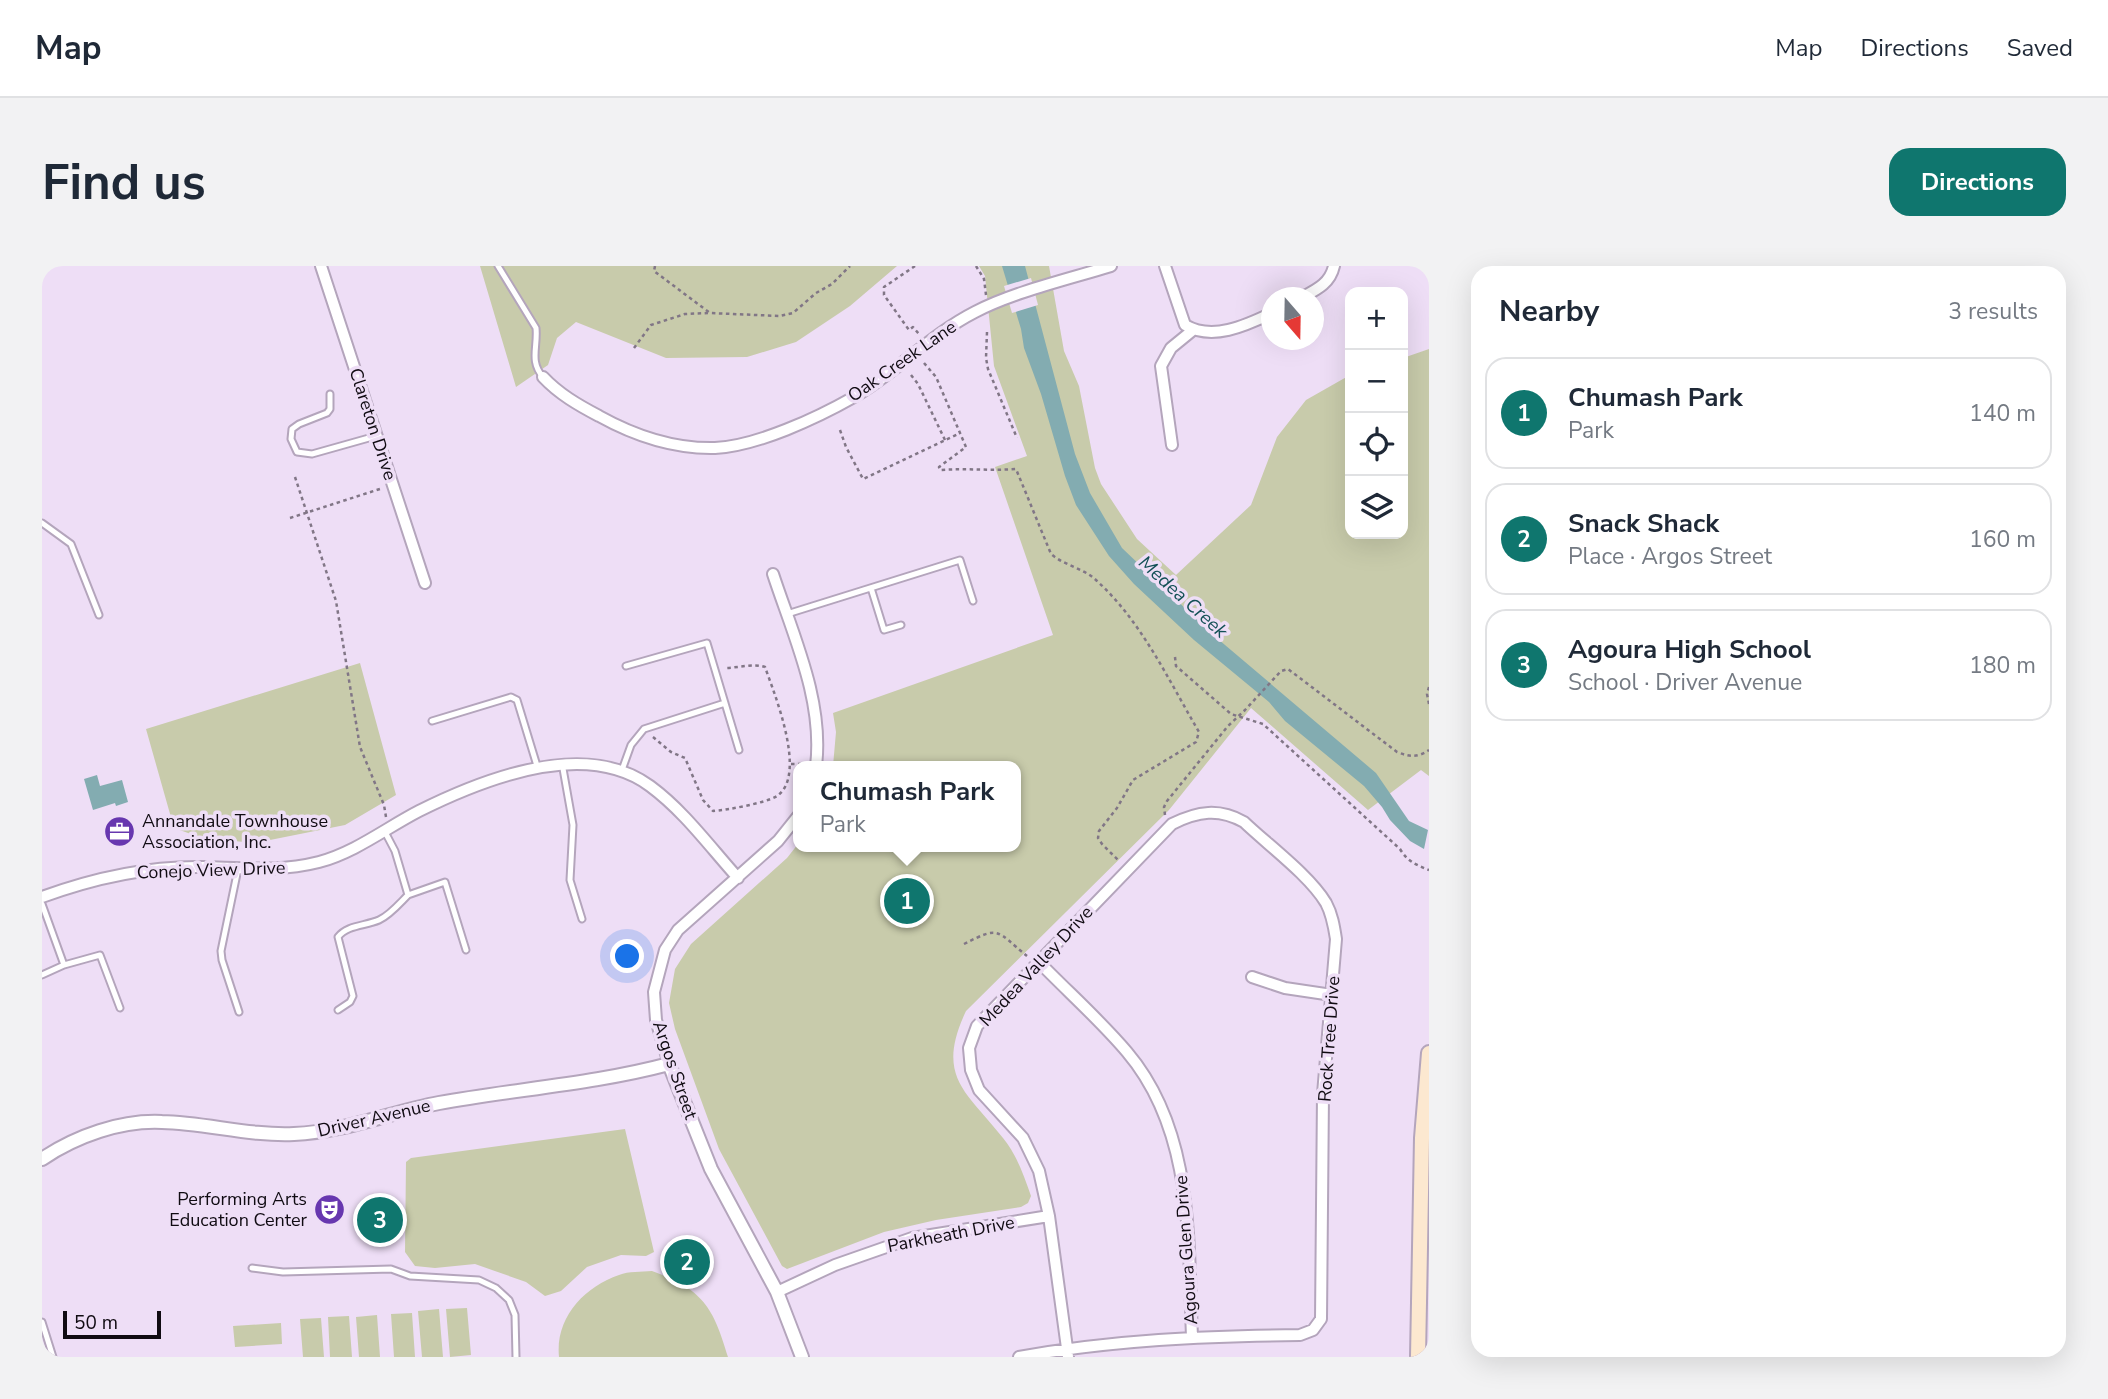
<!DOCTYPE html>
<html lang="en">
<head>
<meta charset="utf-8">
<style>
  :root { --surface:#fff; --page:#f2f2f3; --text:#1f2937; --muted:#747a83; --line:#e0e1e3; --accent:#0f766e }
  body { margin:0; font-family:"Nunito Sans",sans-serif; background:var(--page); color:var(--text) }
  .controls { position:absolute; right:21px; top:21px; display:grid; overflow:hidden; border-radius:14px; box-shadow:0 7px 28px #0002 }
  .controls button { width:63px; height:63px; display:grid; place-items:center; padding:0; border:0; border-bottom:2px solid var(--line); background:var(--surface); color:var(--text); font:35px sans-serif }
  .compass { position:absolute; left:1219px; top:21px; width:63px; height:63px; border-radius:50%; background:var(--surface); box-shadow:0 7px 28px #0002; rotate:160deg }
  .scale { position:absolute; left:21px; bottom:18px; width:98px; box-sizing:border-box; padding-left:7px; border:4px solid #100b12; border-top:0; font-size:19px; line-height:24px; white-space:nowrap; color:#100b12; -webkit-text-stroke:5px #eedef6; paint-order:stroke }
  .you { position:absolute; left:586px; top:691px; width:24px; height:24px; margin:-18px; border:5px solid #fff; border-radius:50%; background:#1a73e8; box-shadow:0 0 0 10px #1a73e833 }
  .badge { display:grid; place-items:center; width:46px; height:46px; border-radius:50%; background:var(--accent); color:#fff; font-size:23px; font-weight:700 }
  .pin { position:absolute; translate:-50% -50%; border:4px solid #fff; box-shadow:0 2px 7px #0006 }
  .popup { position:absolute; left:751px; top:495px; width:228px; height:91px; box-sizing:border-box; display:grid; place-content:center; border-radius:14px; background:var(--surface); filter:drop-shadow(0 2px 5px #0005); font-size:23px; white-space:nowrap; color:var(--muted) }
  .popup b { font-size:26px; color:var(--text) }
  .popup::after { content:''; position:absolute; left:50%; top:100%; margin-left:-14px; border:14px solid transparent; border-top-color:var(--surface) }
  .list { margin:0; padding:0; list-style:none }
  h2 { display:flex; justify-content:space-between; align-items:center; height:91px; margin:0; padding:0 28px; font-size:30px }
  h2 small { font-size:23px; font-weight:400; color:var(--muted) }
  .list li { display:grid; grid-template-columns:46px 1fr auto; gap:21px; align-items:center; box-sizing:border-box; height:112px; margin:0 14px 14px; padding:0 14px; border:2px solid var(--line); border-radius:21px }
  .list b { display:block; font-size:26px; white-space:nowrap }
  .list p { margin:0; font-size:23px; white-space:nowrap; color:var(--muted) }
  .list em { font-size:23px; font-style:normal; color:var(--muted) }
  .icon { flex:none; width:38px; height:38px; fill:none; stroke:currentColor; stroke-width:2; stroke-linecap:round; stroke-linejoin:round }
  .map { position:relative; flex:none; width:1387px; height:1091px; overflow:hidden; border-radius:21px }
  header { display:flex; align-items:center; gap:42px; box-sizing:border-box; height:98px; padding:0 35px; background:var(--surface); border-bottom:2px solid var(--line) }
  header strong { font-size:33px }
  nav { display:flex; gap:38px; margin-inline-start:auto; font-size:24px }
  .intro { display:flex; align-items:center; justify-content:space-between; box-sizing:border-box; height:168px; padding:0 42px }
  h1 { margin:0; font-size:49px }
  .button { padding:18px 32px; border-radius:21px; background:var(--accent); color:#fff; font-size:24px; font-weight:700 }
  main { display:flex; gap:42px; padding:0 42px }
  aside { flex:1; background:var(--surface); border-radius:21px; box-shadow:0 7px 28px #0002 }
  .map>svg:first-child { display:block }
  .green { fill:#c8cbab }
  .water { fill:#83acb1 }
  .pier { fill:#eedef6 }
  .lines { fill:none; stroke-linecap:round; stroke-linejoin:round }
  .service-casing { stroke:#b4a5bc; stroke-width:9 }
  .minor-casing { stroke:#b4a5bc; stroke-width:14 }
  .tertiary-casing { stroke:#b4a5bc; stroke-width:16 }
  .secondary-casing { stroke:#b4a5bc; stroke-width:18 }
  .path { stroke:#817686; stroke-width:2.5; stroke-dasharray:3.5 3.5; stroke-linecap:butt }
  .service { stroke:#fff; stroke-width:5 }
  .minor { stroke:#fff; stroke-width:10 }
  .tertiary { stroke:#fff; stroke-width:12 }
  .secondary { stroke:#fce8d0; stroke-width:14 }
  .labels { text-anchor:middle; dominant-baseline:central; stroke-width:7; stroke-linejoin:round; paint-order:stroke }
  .street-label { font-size:18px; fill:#100b12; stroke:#eedef6 }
  .poi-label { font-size:18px; fill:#100b12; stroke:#eedef6; text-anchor:start }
  .water-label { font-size:19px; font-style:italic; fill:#135056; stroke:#eedef6 }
</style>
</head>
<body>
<header>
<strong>Map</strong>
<nav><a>Map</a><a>Directions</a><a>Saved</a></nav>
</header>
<div class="intro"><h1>Find us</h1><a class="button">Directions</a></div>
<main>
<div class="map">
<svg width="1387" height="1091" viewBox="0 0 1387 1091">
  <rect width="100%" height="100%" fill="#eedef6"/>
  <path class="green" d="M438 0H855L808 40 754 76 705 91 624 92 534 56 515 72 506 99 474 121Z
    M937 0H1007L1022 85 1037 120 1053 202 1059 218 1095 273 1134 309 1209 239 1235 171 1264 134 1308 109V268H1361V92L1387 83V510L1379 504 1326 544 1209 442 1127 544 924 745C893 811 924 825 961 872 975 889 982 910 989 930L986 937 979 941 894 954 842 966 745 1003 740 1000 677 883 633 763 627 737 633 703 649 678 745 592 756 578V581H973V500H791L794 466 791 447 1011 369 953 201 985 190 952 100 943 10Z
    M318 397 354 529 303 559 213 577 160 572 132 562 104 463Z
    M583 863 612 986 604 990 579 989 545 1001 519 1025 503 1030 484 1016 433 998 393 1002 373 1000 363 986 364 896 369 892Z
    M610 1005C661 1024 671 1040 686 1091H517C513 1052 542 1021 577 1009 587 1005 599 1006 610 1005Z
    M425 1042 429 1089 408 1091 404 1043Z
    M397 1043 401 1091H380L376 1045Z
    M370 1047 373 1091H352L349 1048Z
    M335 1049 338 1091H317L314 1051Z
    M307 1050 310 1091H288L286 1051Z
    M279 1052 282 1091H261L258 1053Z
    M239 1057 240 1078 193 1081 191 1060Z"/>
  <path class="water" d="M960 0H983L1033 188 1048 227 1080 282 1170 368 1334 507 1367 555 1386 564 1382 583 1368 575 1348 554 1340 541 1322 520 1243 455 1227 436 1152 374 1092 318 1067 290 1034 239 1023 210 999 128 982 82 979 63Z
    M55 509 58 520 80 514 86 536 74 540 73 537 51 544 42 513Z"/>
  <path class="pier" d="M989 12 996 39 970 47 962 20Z"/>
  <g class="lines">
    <defs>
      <path id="service" d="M456 0 494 62C496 81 487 95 501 111
        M288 128V143L285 147 257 158 250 163 249 173 255 186 270 188 334 170
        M0 257 29 278 57 349
        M829 322 842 364 859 359
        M745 348 918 294 931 335
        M584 400 665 377 697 484
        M390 455 469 431 475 434 496 503
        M520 497 531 559 528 614 540 653
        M580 504 589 479 602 463 683 437
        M196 603 179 685 180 694 197 746
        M366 629 403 616 424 684
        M0 638 22 699 58 689 78 742
        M0 709 22 699
        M296 744 308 736 311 730 296 671C305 659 323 660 337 654 348 649 357 638 366 629L353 585 343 566
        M210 1002 241 1006 349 1003 368 1010 437 1014 454 1022 467 1034 473 1049 474 1091
        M0 1056 11 1091"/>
      <path id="minor" d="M279 0 383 317
        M1123 0 1143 59C1170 75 1203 60 1230 47
        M1259 32C1274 24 1288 18 1292 0
        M501 111C517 128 536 139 557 150 593 170 631 183 673 182 715 180 775 152 812 131 855 106 888 69 933 46 971 26 1027 13 1069 0
        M1130 179 1119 100 1129 82 1151 64
        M731 308C751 369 782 435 774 500
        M0 631C52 612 106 600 161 601 201 602 238 606 277 596 314 586 344 562 377 545 441 513 543 472 608 520 642 545 668 581 696 612
        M996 695C1025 725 1058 754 1085 786 1152 865 1146 974 1150 1071
        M1210 711 1243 722 1290 729
        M627 798 614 754 612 726 623 684 636 664 736 575 756 550
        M735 1026 793 999 870 972 1007 950
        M977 1091C1070 1074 1163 1070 1258 1069L1271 1064 1279 1053 1281 828 1294 673C1292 660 1290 648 1284 637 1267 609 1226 579 1202 556 1177 542 1156 545 1130 558L935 760 927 782 929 804 937 824 981 872 997 905 1007 950 1025 1082 1026 1091"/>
      <path id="tertiary" d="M0 893C34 870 79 854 120 856 164 857 208 870 252 868 302 866 349 846 397 837 474 823 552 818 627 798L669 903 735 1026 760 1091"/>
      <path id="secondary" d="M1376 1091 1380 872 1387 787"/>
    </defs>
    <use href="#service" class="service-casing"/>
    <use href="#minor" class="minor-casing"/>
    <use href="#tertiary" class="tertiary-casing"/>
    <use href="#secondary" class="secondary-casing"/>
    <path class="path" d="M613 0 612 5 668 47 737 50 751 47 774 27 790 18 808 0
      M873 0 842 21V29L867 64 871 61 877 68
      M934 0 942 13 944 29
      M945 66 944 92 946 103 975 172
      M592 82 609 59 643 48 666 47
      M882 97 894 111 924 181 897 201 898 204C924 202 948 205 974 203L1009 288C1023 300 1042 302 1055 315 1100 356 1127 415 1157 466L1154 476 1091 514 1075 542 1057 565 1056 572 1060 578 1077 595
      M869 109 876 118 903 174
      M798 164 804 181 821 213 918 167
      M253 211 294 335 318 481 342 539 344 551
      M248 252 341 222
      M1133 391 1134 400 1189 448 1221 458 1358 583C1365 595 1374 599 1387 604
      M1387 421 1385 428 1387 438
      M611 471 629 486 643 492 661 534 671 545C685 544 724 537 735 530 766 509 732 427 723 401 711 397 696 402 683 402
      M749 498H760
      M1123 549 1122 541 1125 535 1186 460 1203 444 1239 405 1246 403 1355 486C1368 491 1375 492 1387 484
      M922 678C959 659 954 665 985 690"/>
    <use href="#service" class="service"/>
    <use href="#minor" class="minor"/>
    <use href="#tertiary" class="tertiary"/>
    <use href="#secondary" class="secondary"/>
  </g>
  <defs>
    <symbol id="office-disc" viewBox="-11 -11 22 22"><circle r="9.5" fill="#6737af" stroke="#eedef6"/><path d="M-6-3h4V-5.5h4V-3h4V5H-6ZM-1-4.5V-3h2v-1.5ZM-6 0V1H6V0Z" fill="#fff"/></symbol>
    <symbol id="theatre-disc" viewBox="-11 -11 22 22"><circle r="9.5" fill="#6737af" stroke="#eedef6"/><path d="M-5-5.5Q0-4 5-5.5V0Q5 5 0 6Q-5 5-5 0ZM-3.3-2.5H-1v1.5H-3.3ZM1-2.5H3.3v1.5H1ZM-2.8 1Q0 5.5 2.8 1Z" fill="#fff"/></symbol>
  </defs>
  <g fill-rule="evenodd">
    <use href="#office-disc" x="60" y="548" width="35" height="35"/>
    <use href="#theatre-disc" x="270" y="926" width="35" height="35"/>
  </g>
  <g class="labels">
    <g class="street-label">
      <text transform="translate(860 95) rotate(-35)">Oak Creek Lane</text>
      <text transform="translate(331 158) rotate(72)">Clareton Drive</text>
      <text transform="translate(169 604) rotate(-2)">Conejo View Drive</text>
      <text transform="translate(994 700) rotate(-47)">Medea Valley Drive</text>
      <text transform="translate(1287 773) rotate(-86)">Rock Tree Drive</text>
      <text transform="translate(633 804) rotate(71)">Argos Street</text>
      <text transform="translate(332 852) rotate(-13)">Driver Avenue</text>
      <text transform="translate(909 968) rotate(-11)">Parkheath Drive</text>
      <text transform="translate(1144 984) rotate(-94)">Agoura Glen Drive</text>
    </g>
    <g class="poi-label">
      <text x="100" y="555">Annandale Townhouse<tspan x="100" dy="21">Association, Inc.</tspan></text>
      <text x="265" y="933" text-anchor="end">Performing Arts<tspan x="265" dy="21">Education Center</tspan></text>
    </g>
    <g class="water-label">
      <text transform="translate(1141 331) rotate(42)">Medea Creek</text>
    </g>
  </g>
</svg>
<div class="controls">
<button>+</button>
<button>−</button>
<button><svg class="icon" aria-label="locate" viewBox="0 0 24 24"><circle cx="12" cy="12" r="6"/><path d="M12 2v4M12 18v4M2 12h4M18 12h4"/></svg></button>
<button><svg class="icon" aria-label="layers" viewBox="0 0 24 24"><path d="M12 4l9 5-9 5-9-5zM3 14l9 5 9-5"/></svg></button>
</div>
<svg class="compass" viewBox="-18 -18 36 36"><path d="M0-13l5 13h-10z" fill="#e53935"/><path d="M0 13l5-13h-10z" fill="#747a83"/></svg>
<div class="scale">50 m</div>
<div class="you"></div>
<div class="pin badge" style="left:865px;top:635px">1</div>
<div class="popup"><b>Chumash Park</b>Park</div>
<div class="pin badge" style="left:645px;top:996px">2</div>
<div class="pin badge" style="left:338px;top:954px">3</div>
</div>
<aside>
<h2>Nearby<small>3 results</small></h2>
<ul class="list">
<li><span class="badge">1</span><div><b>Chumash Park</b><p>Park</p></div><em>140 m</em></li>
<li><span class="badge">2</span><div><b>Snack Shack</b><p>Place · Argos Street</p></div><em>160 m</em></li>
<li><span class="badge">3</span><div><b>Agoura High School</b><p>School · Driver Avenue</p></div><em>180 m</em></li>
</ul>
</aside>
</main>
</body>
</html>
